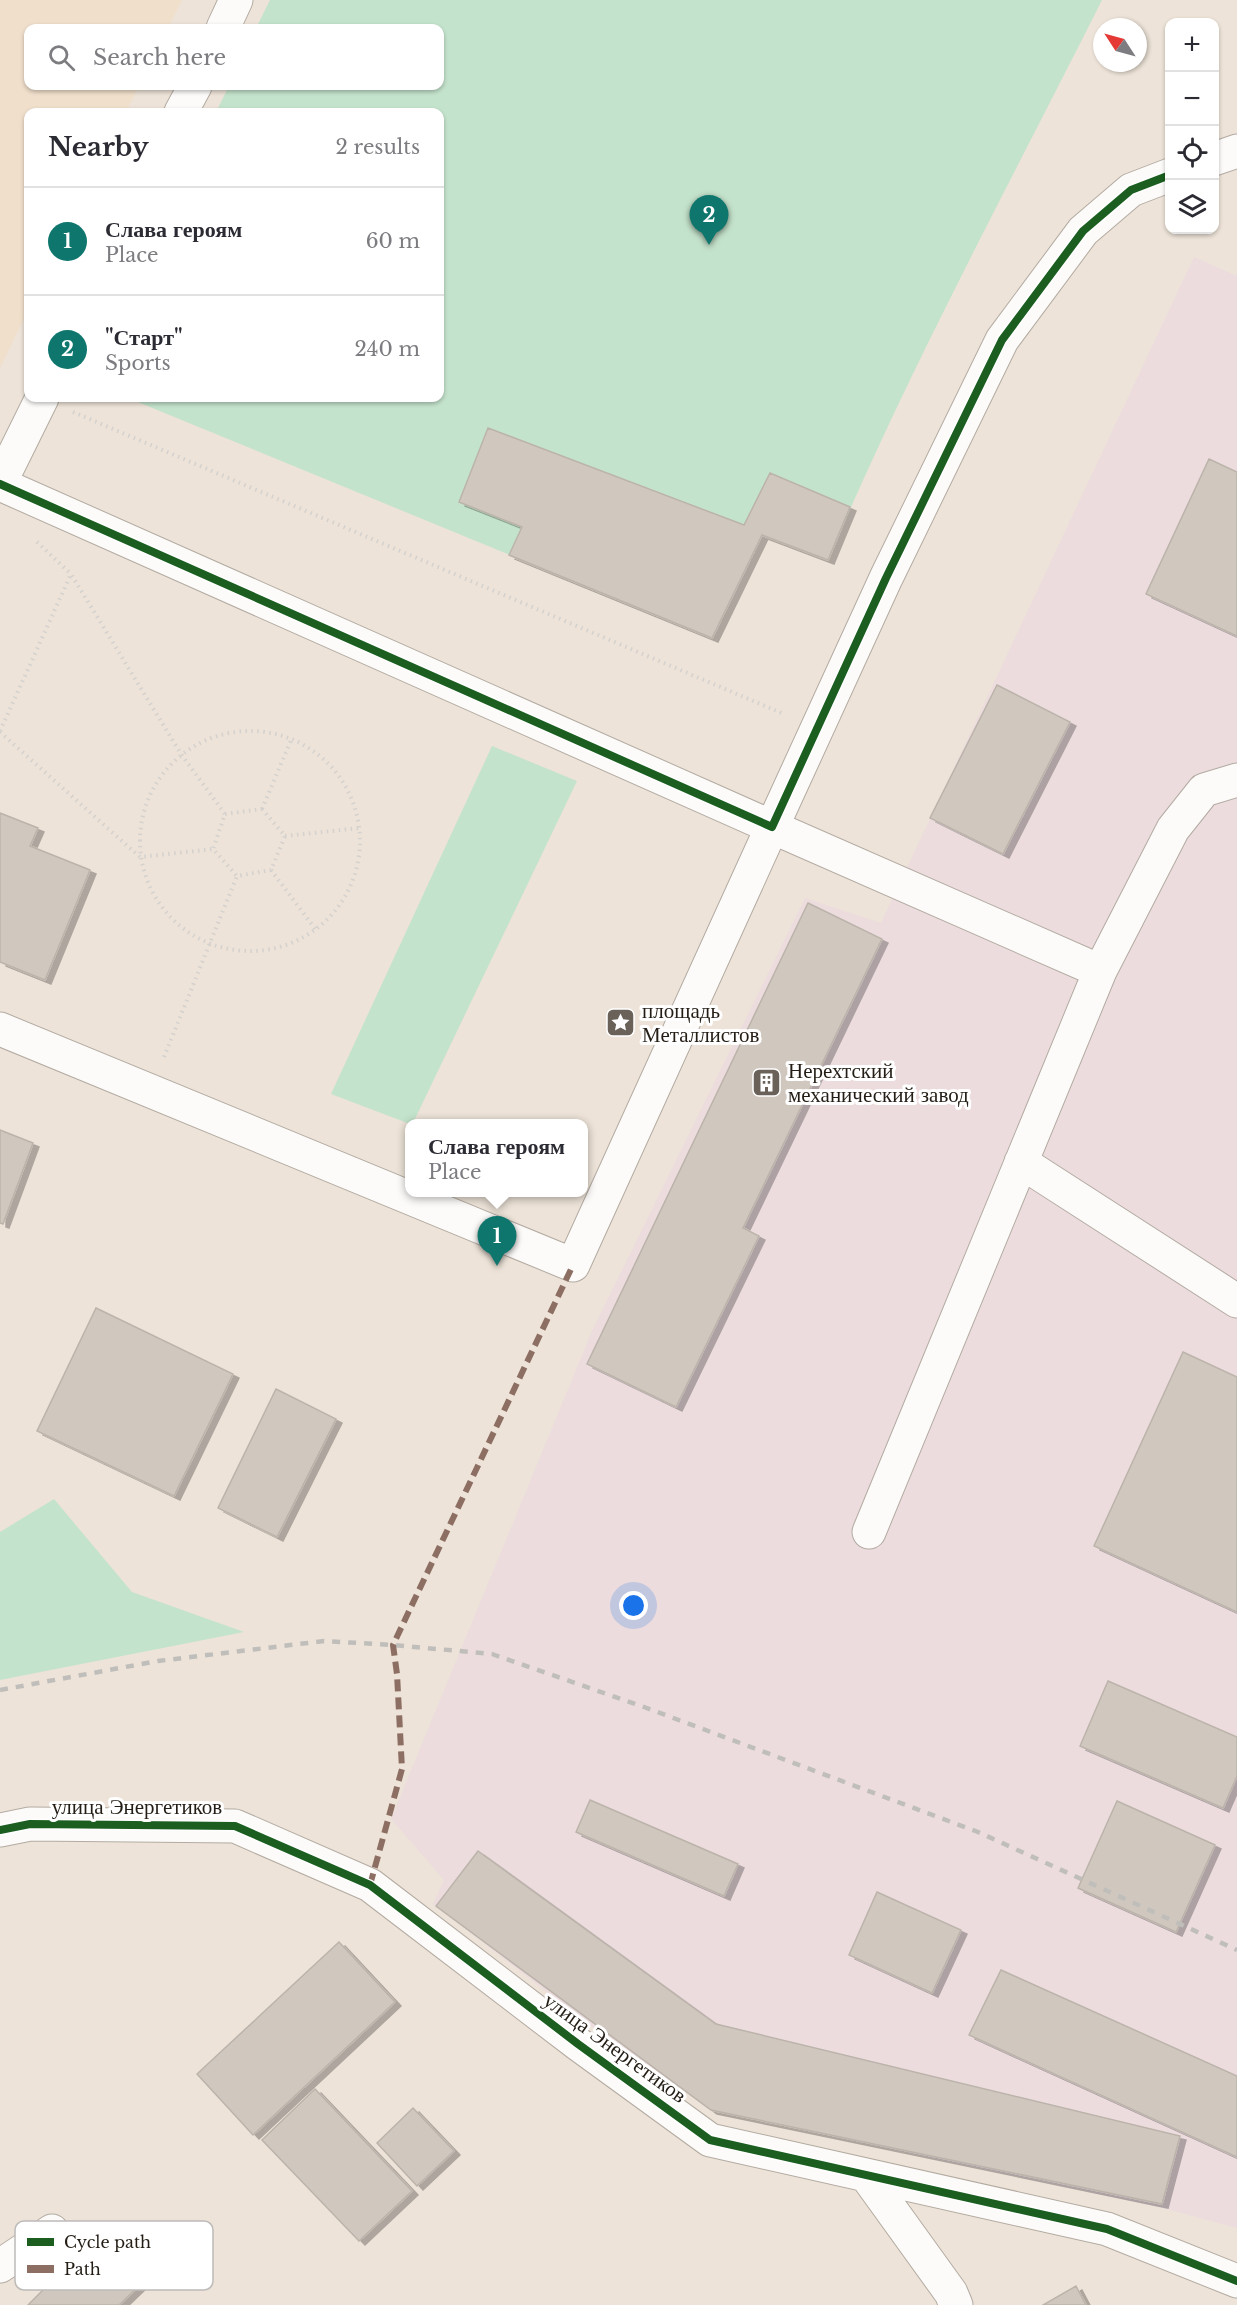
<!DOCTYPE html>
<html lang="en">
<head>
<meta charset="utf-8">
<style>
  :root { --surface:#fff; --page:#f7f7f7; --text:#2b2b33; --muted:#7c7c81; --line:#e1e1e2; --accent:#0f766e }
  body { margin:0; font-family:"Libre Baskerville",serif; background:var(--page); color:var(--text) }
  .controls { position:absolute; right:18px; top:18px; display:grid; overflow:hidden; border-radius:12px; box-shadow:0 2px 4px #0004 }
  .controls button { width:54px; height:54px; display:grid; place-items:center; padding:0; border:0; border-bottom:2px solid var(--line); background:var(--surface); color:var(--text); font:30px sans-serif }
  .compass { position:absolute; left:1093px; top:18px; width:54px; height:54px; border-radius:50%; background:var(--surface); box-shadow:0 2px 4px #0004; rotate:306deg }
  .you { position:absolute; left:634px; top:1606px; width:21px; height:21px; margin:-15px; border:4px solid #fff; border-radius:50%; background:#1a73e8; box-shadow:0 0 0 9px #1a73e833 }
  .badge { display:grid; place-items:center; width:39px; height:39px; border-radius:50%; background:var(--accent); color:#fff; font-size:20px; font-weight:700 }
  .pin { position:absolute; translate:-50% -50px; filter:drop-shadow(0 2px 3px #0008) }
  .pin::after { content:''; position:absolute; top:32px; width:21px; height:18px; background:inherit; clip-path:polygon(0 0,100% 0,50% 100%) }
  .popup { position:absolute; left:405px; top:1119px; width:183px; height:78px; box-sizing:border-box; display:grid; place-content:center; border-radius:12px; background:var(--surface); filter:drop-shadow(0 2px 4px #0005); font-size:20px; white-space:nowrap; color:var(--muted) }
  .popup b { font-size:22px; color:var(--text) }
  .popup::after { content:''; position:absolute; left:50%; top:100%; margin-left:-12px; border:12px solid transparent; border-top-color:var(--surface) }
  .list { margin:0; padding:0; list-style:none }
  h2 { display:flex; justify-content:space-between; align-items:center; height:78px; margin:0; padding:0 24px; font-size:26px }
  h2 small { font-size:20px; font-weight:400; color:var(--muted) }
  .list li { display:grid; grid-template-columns:39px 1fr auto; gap:18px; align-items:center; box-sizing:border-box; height:108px; padding:0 24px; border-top:2px solid var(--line) }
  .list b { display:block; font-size:22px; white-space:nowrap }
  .list p { margin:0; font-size:20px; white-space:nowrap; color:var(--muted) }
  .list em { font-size:20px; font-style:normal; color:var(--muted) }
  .icon { flex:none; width:33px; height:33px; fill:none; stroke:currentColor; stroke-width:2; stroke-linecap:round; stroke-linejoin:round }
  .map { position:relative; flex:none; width:1237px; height:2305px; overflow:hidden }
  .search { position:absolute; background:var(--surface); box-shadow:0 2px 4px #0004; left:24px; top:24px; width:420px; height:66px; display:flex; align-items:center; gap:15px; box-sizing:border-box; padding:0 21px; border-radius:12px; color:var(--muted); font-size:22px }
  .panel { position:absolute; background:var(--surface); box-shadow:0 2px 4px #0004; left:24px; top:108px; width:420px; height:294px; border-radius:12px }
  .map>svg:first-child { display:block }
  .built { fill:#f0dfcb }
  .industrial { fill:#ecdcde }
  .green { fill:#c4e3cc }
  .building { fill:#d0c8bf; stroke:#bcb4ab; stroke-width:1.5; filter:url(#shadow) }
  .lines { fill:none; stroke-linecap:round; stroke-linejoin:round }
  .minor-casing { stroke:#b3aba2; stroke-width:35 }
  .path { stroke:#d4d1ce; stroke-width:4; stroke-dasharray:1.5 4.5; stroke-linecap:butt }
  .minor { stroke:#fcfbf9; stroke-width:33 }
  .rail { stroke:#c0bebb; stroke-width:4.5; stroke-dasharray:8 8; stroke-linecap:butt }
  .quiet { stroke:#8d6e63; stroke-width:6; stroke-dasharray:12 6; stroke-linecap:butt }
  .cycleway-casing { stroke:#fff; stroke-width:11 }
  .cycleway { stroke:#1b5e20; stroke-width:8 }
  .labels { text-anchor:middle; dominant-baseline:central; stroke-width:6; stroke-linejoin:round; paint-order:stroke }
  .poi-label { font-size:21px; fill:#231d15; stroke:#fff; text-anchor:start }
  .street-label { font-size:21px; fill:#231d15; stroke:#fff }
  .key { fill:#fff; stroke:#bdbbb9; stroke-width:1.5 }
  .key-label { font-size:16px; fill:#231d15 }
</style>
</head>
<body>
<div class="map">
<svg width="1237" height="2305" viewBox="0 0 1237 2305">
  <defs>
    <filter id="shadow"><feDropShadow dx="6" dy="4" stdDeviation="0" flood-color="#0004"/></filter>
  </defs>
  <rect width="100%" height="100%" fill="#ede3d8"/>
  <path class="built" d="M0 0H182L168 28H28V86H139L126 112H28V310L0 368Z"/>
  <path class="industrial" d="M1194 257 1237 276V2228L1159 2207 711 2110 592 2027 433 1904 444 1880 391 1819 592 1331 805 898 881 923Z"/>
  <path class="green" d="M270 0H1102C1009 185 909 369 828 560L762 535 712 638 128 398H440V112H216L229 86H440V28H256Z
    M492 746 577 781 413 1123 410 1124 331 1094Z
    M54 1499 132 1592 244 1632 0 1680V1532Z"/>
  <path class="building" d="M488 428 744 525 770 473 850 507 828 560 762 535 712 638 509 555 522 527 459 502Z
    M1209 459 1237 472V636L1146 594Z
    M997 685 1070 722 1003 854 930 818Z
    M0 813 38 828 30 846 90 870 45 980 0 962Z
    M808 903 882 939 743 1228 759 1236 676 1407 587 1364Z
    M0 1130 33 1143 3 1224 0 1223Z
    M96 1308 233 1374 174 1496 37 1431Z
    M1183 1352 1237 1377V1612L1094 1546Z
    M276 1389 336 1419 277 1537 218 1508Z
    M1108 1681 1237 1737V1776L1223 1808 1080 1746Z
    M590 1800 738 1864 724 1896 576 1832Z
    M1117 1801 1215 1845 1176 1932 1078 1888Z
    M478 1851 716 2024 1180 2136 1162 2204 711 2110 436 1906Z
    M877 1892 961 1930 932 1993 849 1955Z
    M339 1942 395 2002 253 2135 197 2074Z
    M1001 1970 1237 2076V2157L969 2035Z
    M315 2089 412 2191 359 2241 262 2140Z
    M413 2108 454 2151 417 2186 377 2143Z
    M108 2250 141 2284 119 2305H28L67 2266 79 2278Z
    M1076 2286 1086 2305H1043Z"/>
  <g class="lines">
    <defs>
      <path id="minor" d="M223 28 236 0
        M181 112 195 86
        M1214 159 1237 151
        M0 483 42 398
        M0 484 772 827 886 578 1002 340 1083 231 1131 190 1170 175
        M0 1029 573 1265 772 827 1100 971
        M1021 1162 1237 1301
        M869 1532 1100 971 1173 829 1204 790 1237 780
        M0 1830 30 1824 235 1826 370 1885 578 2044 710 2140 1107 2229 1237 2281
        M866 2175 951 2293 956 2305
        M0 2266 52 2231"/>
    </defs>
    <use href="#minor" class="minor-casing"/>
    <path class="path" d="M73 412 784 714
      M37 542 71 574
      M140 841a110 110 0 1 1 220 0a110 110 0 1 1-220 0Z
      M0 731 71 574 181 754 225 814
      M0 732 140 857 213 849
      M262 809 285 836 271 870 237 876 213 849 225 814Z
      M262 809 292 738
      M285 836 360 828
      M271 870 316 930
      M164 1057 237 876"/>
    <use href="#minor" class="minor"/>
    <path class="rail" d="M0 1690 158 1661 324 1641 393 1645 492 1654 644 1707 978 1832 1237 1950"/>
    <path class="quiet" d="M370 1885 402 1769 397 1674 393 1645 573 1265"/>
    <defs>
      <path id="cycleway" d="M0 484 772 827 886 578 1002 340 1083 231 1131 190 1170 175
        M0 1830 30 1824 235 1826 370 1885 578 2044 710 2140 1107 2229 1237 2281"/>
    </defs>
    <use href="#cycleway" class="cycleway-casing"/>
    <use href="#cycleway" class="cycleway"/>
  </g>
  <defs>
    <symbol id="sight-square" viewBox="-11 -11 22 22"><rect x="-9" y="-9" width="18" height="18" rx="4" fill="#6a6259" stroke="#fff"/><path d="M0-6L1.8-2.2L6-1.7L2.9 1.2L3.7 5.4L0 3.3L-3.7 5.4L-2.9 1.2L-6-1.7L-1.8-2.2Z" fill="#fff"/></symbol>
    <symbol id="building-square" viewBox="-11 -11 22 22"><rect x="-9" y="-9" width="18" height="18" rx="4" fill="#6a6259" stroke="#fff"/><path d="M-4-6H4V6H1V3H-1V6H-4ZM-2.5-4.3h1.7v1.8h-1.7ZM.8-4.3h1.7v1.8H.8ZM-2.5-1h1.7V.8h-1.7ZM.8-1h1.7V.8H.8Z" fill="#fff"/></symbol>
  </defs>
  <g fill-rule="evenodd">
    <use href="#sight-square" x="604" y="1006" width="33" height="33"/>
    <use href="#building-square" x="750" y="1066" width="33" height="33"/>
  </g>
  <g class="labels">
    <g class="poi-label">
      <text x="642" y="1011">площадь<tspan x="642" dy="24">Металлистов</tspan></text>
      <text x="788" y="1071">Нерехтский<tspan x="788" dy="24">механический завод</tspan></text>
    </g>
    <g class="street-label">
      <text x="137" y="1807">улица Энергетиков</text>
      <text transform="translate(615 2048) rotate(36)">улица Энергетиков</text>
    </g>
  </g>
  <rect x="15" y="2221" width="198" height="69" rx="9" class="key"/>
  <rect x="27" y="2238" width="27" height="8" fill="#1b5e20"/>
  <rect x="27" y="2265" width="27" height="8" fill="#8d6e63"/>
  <g class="key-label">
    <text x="64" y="2248">Cycle path</text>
    <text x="64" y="2275">Path</text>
  </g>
</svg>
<div class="controls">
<button>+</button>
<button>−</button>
<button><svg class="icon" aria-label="locate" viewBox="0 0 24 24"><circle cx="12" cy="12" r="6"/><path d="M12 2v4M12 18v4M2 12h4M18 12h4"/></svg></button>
<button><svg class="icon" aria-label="layers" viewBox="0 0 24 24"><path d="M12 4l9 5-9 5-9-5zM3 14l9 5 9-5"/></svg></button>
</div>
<svg class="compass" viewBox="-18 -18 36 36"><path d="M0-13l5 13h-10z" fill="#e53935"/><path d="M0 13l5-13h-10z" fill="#7c7c81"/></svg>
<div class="you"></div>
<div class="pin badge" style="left:497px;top:1266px">1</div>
<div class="popup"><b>Слава героям</b>Place</div>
<div class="pin badge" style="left:709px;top:245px">2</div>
<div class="search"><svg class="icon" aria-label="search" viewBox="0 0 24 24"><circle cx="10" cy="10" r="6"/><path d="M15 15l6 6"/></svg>Search here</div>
<section class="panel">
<h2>Nearby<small>2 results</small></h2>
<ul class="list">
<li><span class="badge">1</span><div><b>Слава героям</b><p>Place</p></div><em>60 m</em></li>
<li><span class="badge">2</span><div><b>&quot;Старт&quot;</b><p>Sports</p></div><em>240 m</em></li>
</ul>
</section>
</div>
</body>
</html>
